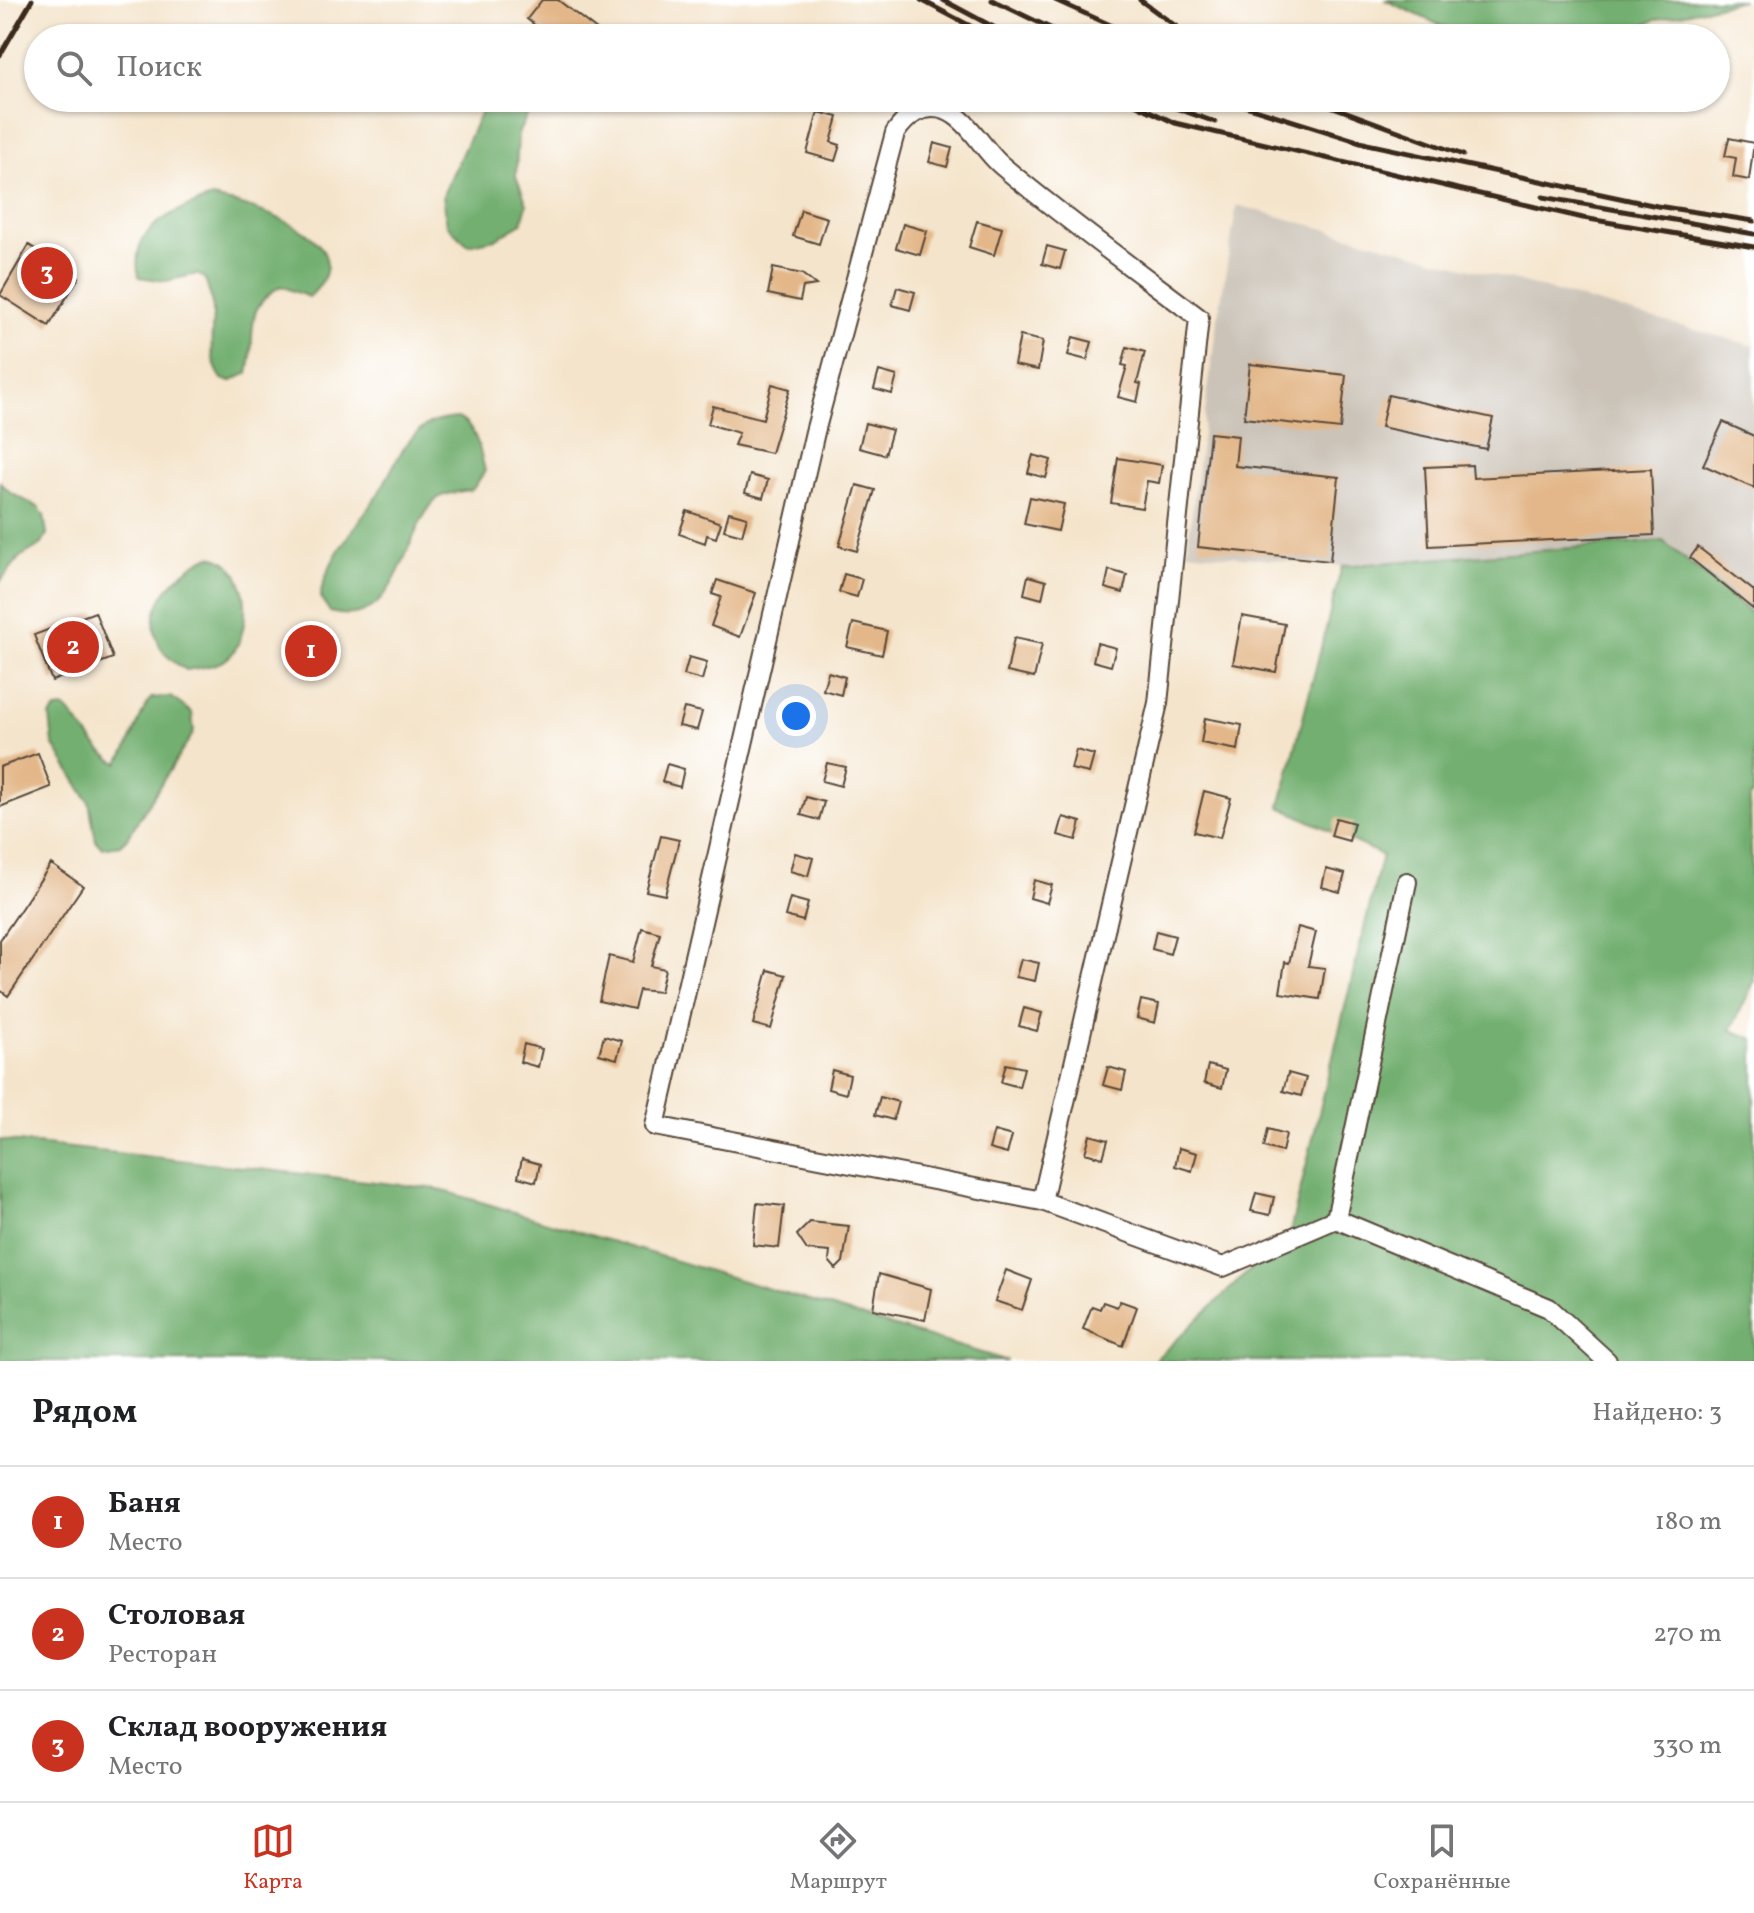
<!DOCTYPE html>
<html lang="ru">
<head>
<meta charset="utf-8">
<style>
  :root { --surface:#fff; --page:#f2f2f2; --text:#202124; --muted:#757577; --line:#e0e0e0; --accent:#c8321e }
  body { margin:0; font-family:Vollkorn,serif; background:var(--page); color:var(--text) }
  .you { position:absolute; left:796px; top:716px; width:28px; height:28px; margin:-20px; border:6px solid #fff; border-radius:50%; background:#1a73e8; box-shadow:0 0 0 12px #1a73e833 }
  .badge { display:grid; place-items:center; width:52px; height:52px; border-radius:50%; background:var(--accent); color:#fff; font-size:26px; font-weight:700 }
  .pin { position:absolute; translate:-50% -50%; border:4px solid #fff; box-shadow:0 2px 8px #0006 }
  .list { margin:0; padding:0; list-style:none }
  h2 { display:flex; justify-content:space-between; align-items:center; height:104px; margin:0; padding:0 32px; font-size:34px }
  h2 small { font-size:26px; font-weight:400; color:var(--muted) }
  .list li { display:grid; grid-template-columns:52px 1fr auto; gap:24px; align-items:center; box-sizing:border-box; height:112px; padding:0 32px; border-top:2px solid var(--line) }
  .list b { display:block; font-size:30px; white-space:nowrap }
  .list p { margin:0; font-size:26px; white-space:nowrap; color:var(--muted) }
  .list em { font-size:26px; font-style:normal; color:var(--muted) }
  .icon { flex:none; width:44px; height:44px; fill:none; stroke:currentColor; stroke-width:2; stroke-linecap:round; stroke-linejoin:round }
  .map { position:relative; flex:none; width:1754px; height:1361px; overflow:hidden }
  .search { position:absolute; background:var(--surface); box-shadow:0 2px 6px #0004; left:24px; right:24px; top:24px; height:88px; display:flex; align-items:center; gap:20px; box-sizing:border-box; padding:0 28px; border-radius:44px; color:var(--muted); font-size:30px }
  .sheet { height:440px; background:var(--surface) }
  nav { display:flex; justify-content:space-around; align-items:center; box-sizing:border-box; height:112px; border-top:2px solid var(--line); background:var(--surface); font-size:22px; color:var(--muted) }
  nav a { display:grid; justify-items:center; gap:4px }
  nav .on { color:var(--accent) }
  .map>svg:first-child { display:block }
  .industrial { fill:#cbc3b8 }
  .forest { fill:#72af6f; stroke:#566c46; stroke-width:2 }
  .building { fill:#e3b789 }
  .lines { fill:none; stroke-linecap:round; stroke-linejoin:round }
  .minor-casing { stroke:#574638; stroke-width:22 }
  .minor { stroke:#fff; stroke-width:18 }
  .rail { stroke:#3b2a1e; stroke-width:5 }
</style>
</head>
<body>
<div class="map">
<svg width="1754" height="1361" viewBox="0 0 1754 1361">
  <rect width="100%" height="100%" fill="#fff"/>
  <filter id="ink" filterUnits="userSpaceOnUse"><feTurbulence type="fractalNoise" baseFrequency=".0125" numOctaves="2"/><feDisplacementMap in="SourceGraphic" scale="16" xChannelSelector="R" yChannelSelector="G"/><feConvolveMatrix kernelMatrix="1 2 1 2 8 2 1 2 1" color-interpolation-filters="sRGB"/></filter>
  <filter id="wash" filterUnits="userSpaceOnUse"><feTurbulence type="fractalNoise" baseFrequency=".006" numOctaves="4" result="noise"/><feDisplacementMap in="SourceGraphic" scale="32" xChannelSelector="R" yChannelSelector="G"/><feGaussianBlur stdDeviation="1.8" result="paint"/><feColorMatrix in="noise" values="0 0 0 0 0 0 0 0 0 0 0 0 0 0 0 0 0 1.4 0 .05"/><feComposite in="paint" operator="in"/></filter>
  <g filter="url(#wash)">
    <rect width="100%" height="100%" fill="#f4e4cb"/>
    <path class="industrial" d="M1237 205 1754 346V616L1663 541 1342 566 1187 552 1215 336Z"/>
    <path class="forest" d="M1385 0H1743L1655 20 1616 38H1468Z
      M487 98H547L526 117 518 134 516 176 527 204 522 223 495 239 468 245 447 225 443 195Z
      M212 198C255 206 371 240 309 297L281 286C240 308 258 336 248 373L230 382 222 379C206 355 213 337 213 310 212 300 208 289 205 279L197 274 166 281 139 277C128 227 173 211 212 198Z
      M458 418C477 427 480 451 485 471L473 489C463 492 445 492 438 498 401 531 401 632 330 612L320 596C328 557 352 532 374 500 390 477 397 451 418 432 429 421 443 419 458 418Z
      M0 482 11 493 38 507 44 515 47 534 42 544 20 557 0 582Z
      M1663 541 1754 616V792L1750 798 1754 982 1731 1030 1754 1039V1361H1154L1290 1232 1382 855 1280 807 1342 566Z
      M210 556C251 561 253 626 232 654 222 666 200 668 186 670 178 665 167 658 162 650 138 610 176 572 210 556Z
      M171 697 192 713 194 732 127 838 120 845 102 848 96 841 89 802 53 744 50 716 56 709 65 708C84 726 94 751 118 763 134 743 136 719 151 698Z
      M0 1140 438 1189 1008 1361H0Z"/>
    <g id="blocks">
      <path class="building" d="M542 0H558L607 38H552L527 19Z
        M818 112 838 117 831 142 840 145 835 161 807 153Z
        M1729 138 1754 143 1749 180 1733 177 1736 158 1725 156Z
        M934 143 952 148 947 167 929 162Z
        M801 210 827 218 819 244 793 236Z
        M977 221 1002 228 994 255 969 247Z
        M903 224 927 231 920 255 896 248Z
        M29 245 79 277 49 326 0 295Z
        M1047 246 1065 251 1060 269 1042 264Z
        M773 268 802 274 816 285 803 287 800 301 768 294Z
        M897 287 915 292 910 310 892 305Z
        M1020 336 1043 341 1038 370 1014 365Z
        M1073 337 1092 342 1087 360 1068 355Z
        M1127 347 1145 352 1137 383 1141 384 1137 402 1118 397 1127 366 1122 365Z
        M1250 364 1346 375 1340 429 1244 418Z
        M879 371 897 376 892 394 874 389Z
        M772 384 790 389 771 453 734 445 739 433 708 424 713 406 763 419Z
        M1388 395 1493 418 1486 449 1381 427Z
        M1723 422 1754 436V488L1703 465Z
        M865 423 892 430 885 455 859 448Z
        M1210 433 1238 436 1235 466 1339 477 1330 561 1198 547Z
        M1033 455 1051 460 1046 478 1028 473Z
        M1118 458 1162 465 1159 483 1147 481 1142 508 1111 503Z
        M1472 465 1473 478 1651 469 1654 535 1429 546 1425 467Z
        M750 475 768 480 763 498 745 493Z
        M857 485 875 490 857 551 839 546Z
        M1030 497 1064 504 1058 531 1024 524Z
        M687 511 721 523 716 538 707 535 705 543 679 534Z
        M729 512 747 517 742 535 724 530Z
        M1698 547 1754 591V610L1690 558Z
        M1109 570 1127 575 1123 593 1105 588Z
        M844 574 862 579 857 597 839 592Z
        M1028 576 1046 581 1042 599 1024 594Z
        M717 580 756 593 740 637 711 626 721 597 712 594Z
        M95 612 113 658 52 681 34 635Z
        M1242 616 1285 624 1276 672 1233 664Z
        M853 623 887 631 882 655 847 647Z
        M311 625 333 639 310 677 288 663Z
        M1014 638 1042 644 1034 678 1007 672Z
        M1097 643 1116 648 1111 666 1093 661Z
        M689 657 707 662 702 680 684 675Z
        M828 672 845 677 841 695 823 690Z
        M684 708 702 712 697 730 679 726Z
        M1205 718 1242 725 1238 750 1201 743Z
        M1076 750 1094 755 1089 773 1071 769Z
        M38 753 51 787 0 807V767Z
        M827 763 846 767 841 786 822 781Z
        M667 764 684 769 680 787 662 782Z
        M1204 791 1231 798 1220 838 1194 832Z
        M806 797 824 802 819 820 801 815Z
        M1063 817 1081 822 1076 840 1058 835Z
        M1336 818 1354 823 1349 841 1331 836Z
        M661 836 679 840 665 895 646 891Z
        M795 853 813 858 808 876 790 871Z
        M51 864 83 886 8 996 0 990V940Z
        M1326 869 1345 874 1340 892 1322 887Z
        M1034 880 1052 885 1047 903 1030 898Z
        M790 898 808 903 803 921 785 916Z
        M1298 927 1316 932 1308 966 1325 968 1320 999 1280 993 1285 962 1289 963Z
        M642 928 660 933 651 966 665 969 660 992 639 990 634 1009 599 1001 609 956 633 962Z
        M1156 931 1175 936 1170 954 1152 949Z
        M1021 959 1039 963 1035 981 1016 977Z
        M768 970 786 975 771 1029 753 1024Z
        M1141 1000 1159 1004 1155 1023 1137 1018Z
        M1024 1008 1042 1013 1037 1031 1019 1026Z
        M604 1036 622 1041 617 1059 599 1054Z
        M524 1044 542 1049 538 1067 520 1062Z
        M1006 1064 1024 1068 1019 1087 1001 1082Z
        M1208 1065 1226 1070 1222 1088 1204 1083Z
        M1108 1067 1126 1072 1122 1090 1103 1085Z
        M832 1070 850 1075 846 1094 828 1089Z
        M1288 1073 1306 1078 1301 1096 1283 1091Z
        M880 1097 898 1102 893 1120 875 1115Z
        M1268 1129 1286 1134 1282 1152 1264 1147Z
        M994 1131 1012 1136 1007 1154 989 1149Z
        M1090 1135 1108 1140 1103 1158 1085 1153Z
        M1179 1148 1197 1153 1192 1171 1175 1166Z
        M522 1159 540 1164 536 1182 518 1177Z
        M1256 1193 1274 1197 1270 1215 1251 1211Z
        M757 1203 784 1206 779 1248 753 1245Z
        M810 1222 849 1226 843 1262 836 1269 829 1261 830 1252 807 1250 797 1235Z
        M1006 1270 1032 1280 1022 1310 995 1301Z
        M879 1274 931 1289 925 1320 873 1309Z
        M1120 1301 1137 1307 1123 1346 1083 1329 1092 1306 1100 1309 1103 1302 1117 1307Z"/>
    </g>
  </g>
  <g filter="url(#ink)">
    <use href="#blocks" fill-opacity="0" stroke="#574638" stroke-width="2"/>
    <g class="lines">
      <defs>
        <path id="minor" d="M1042 1201 655 1126 815 432 895 133C907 116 922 103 945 110 968 118 983 150 1001 165 1065 219 1133 268 1199 318L1158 703 1042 1201 1223 1267 1336 1219 1549 1308 1607 1361
          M1336 1219 1407 882"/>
      </defs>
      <use href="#minor" class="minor-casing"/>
      <use href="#minor" class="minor"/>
      <path class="rail" d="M921 0 993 38
        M943 0 1014 38
        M992 0 1071 38
        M1055 0 1139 38
        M1140 0 1192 38
        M0 55 32 0
        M1122 98 1175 123 1583 218 1754 247
        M1147 98 1215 122
        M1220 98 1367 144 1657 206 1754 221
        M1309 98 1463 155
        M1543 197 1754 234"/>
    </g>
  </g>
</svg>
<div class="you"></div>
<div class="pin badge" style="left:311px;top:651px">1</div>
<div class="pin badge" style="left:73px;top:647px">2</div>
<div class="pin badge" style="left:47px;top:273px">3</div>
<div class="search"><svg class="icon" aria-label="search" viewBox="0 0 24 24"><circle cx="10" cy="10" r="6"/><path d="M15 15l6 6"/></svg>Поиск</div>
</div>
<section class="sheet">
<h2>Рядом<small>Найдено: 3</small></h2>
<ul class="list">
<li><span class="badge">1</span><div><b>Баня</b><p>Место</p></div><em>180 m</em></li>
<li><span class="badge">2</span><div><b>Столовая</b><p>Ресторан</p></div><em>270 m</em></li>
<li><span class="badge">3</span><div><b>Склад вооружения</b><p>Место</p></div><em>330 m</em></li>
</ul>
</section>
<nav>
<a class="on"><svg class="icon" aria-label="map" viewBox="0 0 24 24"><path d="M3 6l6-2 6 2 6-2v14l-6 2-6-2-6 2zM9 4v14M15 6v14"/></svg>Карта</a>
<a><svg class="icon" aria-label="directions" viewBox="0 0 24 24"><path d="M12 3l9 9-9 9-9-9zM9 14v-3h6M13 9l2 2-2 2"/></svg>Маршрут</a>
<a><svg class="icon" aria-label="saved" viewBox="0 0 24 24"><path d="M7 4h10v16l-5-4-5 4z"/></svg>Сохранённые</a>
</nav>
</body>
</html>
